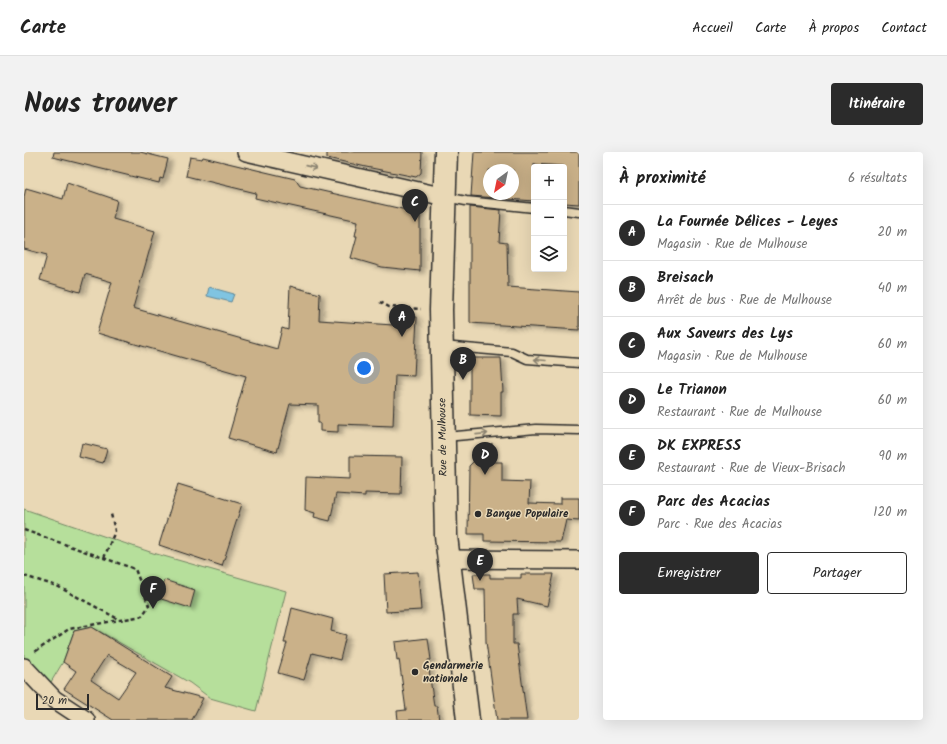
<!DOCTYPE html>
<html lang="fr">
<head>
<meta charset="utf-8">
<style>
  :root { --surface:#fff; --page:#f2f2f2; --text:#222; --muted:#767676; --line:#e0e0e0; --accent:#2b2b2b }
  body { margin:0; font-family:Kalam,sans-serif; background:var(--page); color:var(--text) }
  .controls { position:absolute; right:12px; top:12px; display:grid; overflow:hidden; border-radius:4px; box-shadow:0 4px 16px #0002 }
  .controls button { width:36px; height:36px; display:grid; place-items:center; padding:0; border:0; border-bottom:1px solid var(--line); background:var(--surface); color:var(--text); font:20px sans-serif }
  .compass { position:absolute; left:459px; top:12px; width:36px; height:36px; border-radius:50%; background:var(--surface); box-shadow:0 4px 16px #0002; rotate:213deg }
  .scale { position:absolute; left:12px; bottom:10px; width:53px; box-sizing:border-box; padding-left:4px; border:2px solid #2b2b2b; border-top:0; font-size:11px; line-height:14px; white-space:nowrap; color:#2b2b2b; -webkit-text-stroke:3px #e9d8b5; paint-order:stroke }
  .you { position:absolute; left:340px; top:216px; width:14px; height:14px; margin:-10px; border:3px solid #fff; border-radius:50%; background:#1a73e8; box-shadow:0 0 0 6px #1a73e833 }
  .badge { display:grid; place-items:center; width:26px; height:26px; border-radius:50%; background:var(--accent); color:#fff; font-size:13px; font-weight:700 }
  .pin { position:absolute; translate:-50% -33px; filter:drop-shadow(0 1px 2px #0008) }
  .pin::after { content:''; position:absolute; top:21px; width:14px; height:12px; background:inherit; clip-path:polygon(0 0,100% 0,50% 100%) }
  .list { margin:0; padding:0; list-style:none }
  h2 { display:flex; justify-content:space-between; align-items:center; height:52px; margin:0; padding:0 16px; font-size:17px }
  h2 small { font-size:13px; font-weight:400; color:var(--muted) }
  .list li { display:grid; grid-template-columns:26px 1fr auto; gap:12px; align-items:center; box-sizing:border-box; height:56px; padding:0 16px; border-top:1px solid var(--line) }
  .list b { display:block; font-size:15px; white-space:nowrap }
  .list p { margin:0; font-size:13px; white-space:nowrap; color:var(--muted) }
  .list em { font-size:13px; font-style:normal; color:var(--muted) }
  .actions { display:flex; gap:8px; padding:12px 16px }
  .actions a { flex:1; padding:9px 0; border:1px solid var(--accent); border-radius:4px; text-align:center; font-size:14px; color:var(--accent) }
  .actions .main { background:var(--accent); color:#fff }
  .icon { flex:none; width:22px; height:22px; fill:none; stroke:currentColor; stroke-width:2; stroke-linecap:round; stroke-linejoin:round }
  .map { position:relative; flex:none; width:555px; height:568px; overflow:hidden; border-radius:4px }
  header { display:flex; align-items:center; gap:24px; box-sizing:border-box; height:56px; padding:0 20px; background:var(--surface); border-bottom:1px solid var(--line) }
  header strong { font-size:19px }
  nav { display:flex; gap:22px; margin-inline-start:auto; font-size:14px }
  .intro { display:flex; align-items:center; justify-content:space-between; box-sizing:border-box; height:96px; padding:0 24px }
  h1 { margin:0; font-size:28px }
  .button { padding:10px 18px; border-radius:4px; background:var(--accent); color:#fff; font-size:14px; font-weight:700 }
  main { display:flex; gap:24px; padding:0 24px }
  aside { flex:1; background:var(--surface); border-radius:4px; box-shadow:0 4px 16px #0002 }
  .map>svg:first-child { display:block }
  .green { fill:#b6df9b; stroke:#708563 }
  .water { fill:#80c4e1; stroke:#5e8798 }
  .building { fill:#cab189; stroke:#2b2b2b; fill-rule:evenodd; filter:url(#shadow) }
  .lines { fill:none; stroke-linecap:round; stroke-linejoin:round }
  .lane-casing { stroke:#2b2b2b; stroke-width:11 }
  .street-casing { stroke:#2b2b2b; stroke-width:20 }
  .secondary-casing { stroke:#2b2b2b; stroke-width:25 }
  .path { stroke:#2b2b2b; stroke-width:2.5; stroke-dasharray:4 3; stroke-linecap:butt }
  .lane { stroke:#e9d8b5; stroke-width:8 }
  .street { stroke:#e9d8b5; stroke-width:17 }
  .secondary { stroke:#e9d8b5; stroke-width:22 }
  .oneway { stroke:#8a8270 }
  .poi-dot { fill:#2b2b2b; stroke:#e9d8b5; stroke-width:1.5 }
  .labels { text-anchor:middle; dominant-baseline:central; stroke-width:3; stroke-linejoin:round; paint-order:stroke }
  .street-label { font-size:11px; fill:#2b2b2b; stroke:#e9d8b5 }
  .poi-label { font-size:11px; font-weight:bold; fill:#2b2b2b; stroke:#e9d8b5; text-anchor:start }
</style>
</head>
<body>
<header>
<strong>Carte</strong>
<nav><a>Accueil</a><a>Carte</a><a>À propos</a><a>Contact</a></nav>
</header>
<div class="intro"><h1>Nous trouver</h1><a class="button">Itinéraire</a></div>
<main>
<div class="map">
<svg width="555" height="568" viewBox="0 0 555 568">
  <defs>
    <filter id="shadow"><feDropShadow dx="4.5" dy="2.5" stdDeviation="2" flood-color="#0004"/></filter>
  </defs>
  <rect width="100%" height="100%" fill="#e9d8b5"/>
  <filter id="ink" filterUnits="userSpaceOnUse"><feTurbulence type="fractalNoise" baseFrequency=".025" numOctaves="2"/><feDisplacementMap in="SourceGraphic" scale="8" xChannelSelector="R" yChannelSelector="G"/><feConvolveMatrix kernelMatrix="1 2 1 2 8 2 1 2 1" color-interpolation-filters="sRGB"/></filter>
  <g filter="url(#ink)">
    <path class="green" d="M0 357 129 401 262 439 232 559 186 546 166 531 68 475 50 479 39 510 27 530 0 506Z"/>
    <path class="water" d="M185 135 210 142 207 150 183 144Z"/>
    <path class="building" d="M30 0H116L144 7 139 27 136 26 135 31 29 5Z
      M303 0H398L397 21 392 25 342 15 303 6Z
      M450 0H555V52L540 51V14L510 12V49L447 44ZM465 18H489V42H465Z
      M166 5 178 7 179 5 237 19 271 27 276 34 396 61V119L358 115 327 106 333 84H331L334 69 231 46 232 41 162 24Z
      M43 31 93 48 89 67 131 79 109 156 253 197 258 176 264 178 266 134 296 142 295 168 369 173V161L390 162V165H393L390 224 371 223 369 274 314 272V280L296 279V271H294V253L266 252 253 300 204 286 222 224 73 181 88 130 61 122 56 140 16 128 23 103 0 97V45L2 36 39 47Z
      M446 55 477 58 475 90 483 91 484 135 555 140V178L446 171Z
      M446 206H477L479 240H477V264L446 263Z
      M58 291 83 297 79 311 55 305Z
      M468 291 467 310H478V329L506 330 505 351 536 352V346H555V369L542 368 537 390 460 389V382H444L445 314Z
      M326 304 378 305 377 342 341 341V344L312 342 306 369 290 365 291 361 281 358 282 325 326 327Z
      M154 332 218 352 198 414 135 393Z
      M394 420 397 458 362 460 360 422Z
      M449 422H466V426H497V422H530L523 454 493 447 494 462H489V492H493L503 568H473L462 490 461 437H451Z
      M140 428 171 438 166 456 134 446Z
      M268 456 309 467 307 479 322 483 316 508 288 501 280 528 254 521 263 491H260Z
      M68 475 148 525 141 536 179 546 168 568H89L40 537 52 519 39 510 50 479ZM83 503 112 520 94 546 67 528Z
      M404 486 407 508H404L407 533 410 554H413L415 568H374L373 559 382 558 375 507 373 508 371 490Z"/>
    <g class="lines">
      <defs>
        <path id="lane" d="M422 45 442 49 510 56
          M540 58 555 60
          M418 194 488 200 503 207 555 211
          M421 285 512 277 555 278"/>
        <path id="street" d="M222 0 421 45
          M423 407 555 408
          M0 515 30 547 62 568"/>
        <path id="secondary" d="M422 0 417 158 422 384 444 568"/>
      </defs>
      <use href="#lane" class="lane-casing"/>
      <use href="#street" class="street-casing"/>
      <use href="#secondary" class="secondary-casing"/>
      <path class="path" d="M356 150 365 155 397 157
        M0 378 111 417 125 454 118 464 45 477 9 501
        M80 406 91 379 87 362
        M0 424 33 434 96 468"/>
      <use href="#lane" class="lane"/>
      <use href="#street" class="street"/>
      <use href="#secondary" class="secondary"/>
    </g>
    <defs><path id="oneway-shaft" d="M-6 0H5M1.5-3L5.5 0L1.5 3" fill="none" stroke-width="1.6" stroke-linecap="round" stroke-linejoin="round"/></defs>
    <g class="oneway">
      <use href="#oneway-shaft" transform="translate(287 15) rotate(13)"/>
      <use href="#oneway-shaft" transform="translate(516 208) rotate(-175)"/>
      <use href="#oneway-shaft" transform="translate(458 282) rotate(-6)"/>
    </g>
  </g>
  <g class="poi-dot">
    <circle cx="454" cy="362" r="4"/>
    <circle cx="391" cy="520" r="4"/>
  </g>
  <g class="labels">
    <g class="street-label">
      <text transform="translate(419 285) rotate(-91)">Rue de Mulhouse</text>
    </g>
    <g class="poi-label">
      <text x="462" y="362">Banque Populaire</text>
      <text x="399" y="514">Gendarmerie<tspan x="399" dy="13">nationale</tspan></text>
    </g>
  </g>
</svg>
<div class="controls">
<button>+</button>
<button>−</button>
<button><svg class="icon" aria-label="layers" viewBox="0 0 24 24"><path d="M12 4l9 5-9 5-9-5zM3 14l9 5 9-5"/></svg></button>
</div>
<svg class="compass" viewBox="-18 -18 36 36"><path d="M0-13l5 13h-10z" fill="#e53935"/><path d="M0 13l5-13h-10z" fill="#767676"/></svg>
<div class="scale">20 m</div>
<div class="you"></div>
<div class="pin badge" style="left:378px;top:185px">A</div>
<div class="pin badge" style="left:439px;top:228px">B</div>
<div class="pin badge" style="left:391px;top:70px">C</div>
<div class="pin badge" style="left:461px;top:323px">D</div>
<div class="pin badge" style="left:456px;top:429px">E</div>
<div class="pin badge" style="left:129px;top:457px">F</div>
</div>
<aside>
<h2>À proximité<small>6 résultats</small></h2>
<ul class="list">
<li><span class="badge">A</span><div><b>La Fournée Délices - Leyes</b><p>Magasin · Rue de Mulhouse</p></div><em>20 m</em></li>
<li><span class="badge">B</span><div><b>Breisach</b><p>Arrêt de bus · Rue de Mulhouse</p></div><em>40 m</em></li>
<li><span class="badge">C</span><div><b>Aux Saveurs des Lys</b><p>Magasin · Rue de Mulhouse</p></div><em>60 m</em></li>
<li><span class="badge">D</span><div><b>Le Trianon</b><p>Restaurant · Rue de Mulhouse</p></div><em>60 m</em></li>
<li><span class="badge">E</span><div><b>DK EXPRESS</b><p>Restaurant · Rue de Vieux-Brisach</p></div><em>90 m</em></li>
<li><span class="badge">F</span><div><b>Parc des Acacias</b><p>Parc · Rue des Acacias</p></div><em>120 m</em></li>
</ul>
<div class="actions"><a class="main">Enregistrer</a><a>Partager</a></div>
</aside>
</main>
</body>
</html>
